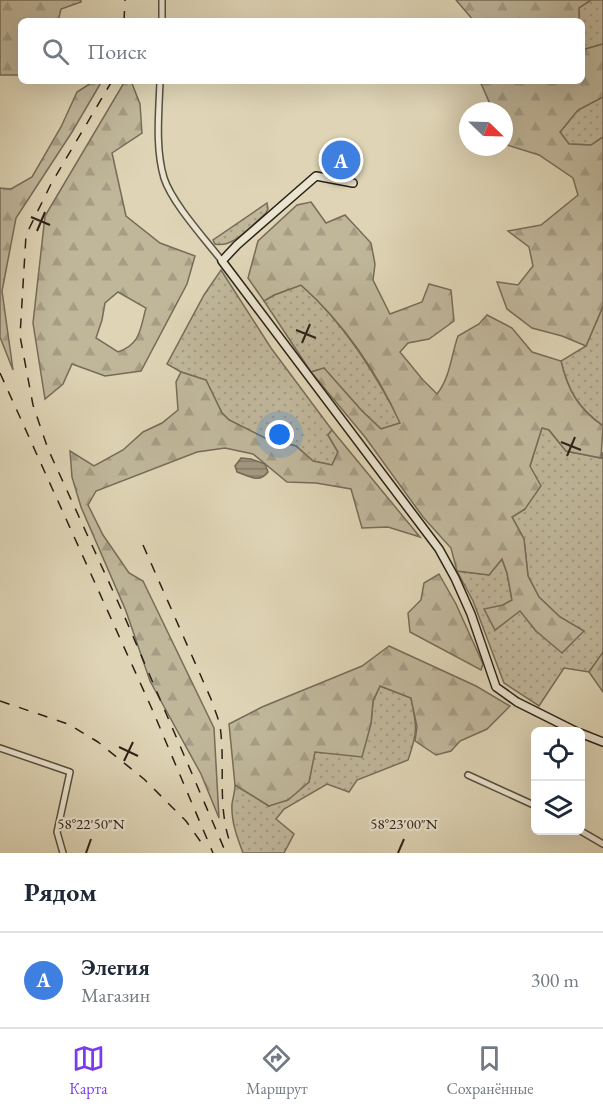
<!DOCTYPE html>
<html lang="ru">
<head>
<meta charset="utf-8">
<style>
  :root { --surface:#fff; --page:#f2f2f3; --text:#1f2937; --muted:#747a83; --line:#e0e1e3; --accent:#7c3aed }
  body { margin:0; font-family:"EB Garamond",serif; background:var(--page); color:var(--text) }
  .controls { position:absolute; right:18px; bottom:18px; display:grid; overflow:hidden; border-radius:9px; box-shadow:0 6px 24px #0002 }
  .controls button { width:54px; height:54px; display:grid; place-items:center; padding:0; border:0; border-bottom:2px solid var(--line); background:var(--surface); color:var(--text); font:30px sans-serif }
  .compass { position:absolute; left:459px; top:102px; width:54px; height:54px; border-radius:50%; background:var(--surface); box-shadow:0 6px 24px #0002; rotate:113deg }
  .you { position:absolute; left:280px; top:435px; width:21px; height:21px; margin:-15px; border:4px solid #fff; border-radius:50%; background:#1a73e8; box-shadow:0 0 0 9px #1a73e833 }
  .badge { display:grid; place-items:center; width:39px; height:39px; border-radius:50%; background:var(--accent); color:#fff; font-size:20px; font-weight:700 }
  .pin { position:absolute; translate:-50% -50%; border:3px solid #fff; box-shadow:0 2px 6px #0006 }
  .list { margin:0; padding:0; list-style:none }
  h2 { display:flex; justify-content:space-between; align-items:center; height:78px; margin:0; padding:0 24px; font-size:26px }
  h2 small { font-size:20px; font-weight:400; color:var(--muted) }
  .list li { display:grid; grid-template-columns:39px 1fr auto; gap:18px; align-items:center; box-sizing:border-box; height:96px; padding:0 24px; border-top:2px solid var(--line) }
  .list b { display:block; font-size:22px; white-space:nowrap }
  .list p { margin:0; font-size:20px; white-space:nowrap; color:var(--muted) }
  .list em { font-size:20px; font-style:normal; color:var(--muted) }
  .icon { flex:none; width:33px; height:33px; fill:none; stroke:currentColor; stroke-width:2; stroke-linecap:round; stroke-linejoin:round }
  .map { position:relative; flex:none; width:603px; height:853px; overflow:hidden }
  .search { position:absolute; background:var(--surface); box-shadow:0 6px 24px #0002; left:18px; right:18px; top:18px; height:66px; display:flex; align-items:center; gap:15px; box-sizing:border-box; padding:0 21px; border-radius:9px; color:var(--muted); font-size:22px }
  .sheet { height:174px; background:var(--surface) }
  nav { display:flex; justify-content:space-around; align-items:center; box-sizing:border-box; height:84px; border-top:2px solid var(--line); background:var(--surface); font-size:16px; color:var(--muted) }
  nav a { display:grid; justify-items:center; gap:3px }
  nav .on { color:var(--accent) }
  .map>svg:first-child { display:block }
  .grass { fill:url(#grass-dots); stroke:#766c59; stroke-width:1.5 }
  .forest { fill:url(#forest-firs); stroke:#766c59; stroke-width:1.5; fill-rule:evenodd }
  .water { fill:url(#water-rules); stroke:#726956; stroke-width:1.5 }
  .lines { fill:none; stroke-linecap:round; stroke-linejoin:round }
  .street-casing { stroke:#584f3f; stroke-width:8 }
  .secondary-casing { stroke:#2b2217; stroke-width:10 }
  .street { stroke:#eae4d0; stroke-width:5 }
  .secondary { stroke:#eae4d0; stroke-width:7 }
  .rail { stroke:#2b2217; stroke-width:1.5; stroke-dasharray:10 10; stroke-linecap:butt }
  .ticks { fill:none; stroke:#2b2217; stroke-width:2 }
  .ticks-label { font-size:15px; text-anchor:middle; fill:#2b2217; stroke:#eae4d0; stroke-width:4.5; stroke-linejoin:round; paint-order:stroke }
</style>
</head>
<body>
<div class="map">
<svg width="603" height="853" viewBox="0 0 603 853">
  <defs>
    <pattern id="grass-dots" width="8" height="8" patternUnits="userSpaceOnUse" patternTransform="scale(1.5)"><rect width="8" height="8" fill="#c0b79b"/><path d="M2 2h.1M6 6h.1" fill="none" stroke="#a59d85" stroke-width="1.8" stroke-linecap="round"/></pattern>
    <pattern id="forest-firs" width="22" height="20" patternUnits="userSpaceOnUse" patternTransform="scale(1.5)"><rect width="22" height="20" fill="#c0b79b"/><path d="M5 1l3.5 6h-7zM16 11l3.5 6h-7z" fill="#a59d85"/></pattern>
    <pattern id="water-rules" width="6" height="5" patternUnits="userSpaceOnUse" patternTransform="scale(1.5)"><rect width="6" height="5" fill="#a29880"/><path d="M0 2.5h6" fill="none" stroke="#847c68"/></pattern>
  </defs>
  <rect width="100%" height="100%" fill="#dfd5b6"/>
  <filter id="stains"><feTurbulence type="fractalNoise" baseFrequency=".00333" numOctaves="4"/><feColorMatrix values="0 0 0 0 .2 0 0 0 0 .09 0 0 0 0 .02 0 0 0 .5 -.17"/></filter>
  <radialGradient id="worn" r=".72"><stop offset=".6" stop-color="#630" stop-opacity="0"/><stop offset="1" stop-color="#630" stop-opacity=".3"/></radialGradient>
  <path class="grass" d="M591 0H603V44L582 50V21H579V8Z
    M603 97V137L591 145 569 144 560 132 578 110Z
    M267 203 268 209 266 213C254 223 233 249 215 244L213 240Z
    M221 270 271 348 332 430 328 435 338 452 332 465 313 461 296 446 267 439 229 420 222 413 206 380 181 372 167 364 204 295Z
    M301 285C344 323 374 372 401 423L381 429 362 411 324 368 311 372 264 301 274 295Z
    M603 306V426C578 408 568 391 561 361L586 346Z
    M542 427 549 430 566 451 602 458 603 452V653L589 672 564 668 539 706 504 683 473 601 457 571 489 575 502 559 507 573 512 600 503 605 495 630 520 610 536 631H583L560 617 539 597 528 576 524 539 512 517 525 509 530 466Z
    M380 686 411 698C417 727 418 731 408 760L357 780 349 792 327 784 284 809 276 819 294 834 284 853H243C237 837 231 821 232 804 233 797 235 792 235 785L269 806 309 782 314 752 371 724 373 701Z"/>
  <path class="forest" d="M0 0H81V2L61 9 58 21H21V75H0Z
    M456 0H591L579 8V21H474Z
    M603 44V97L578 110 560 132 569 144 591 145 603 137V306L586 346 562 336 532 328 507 309 497 282 518 285 533 266 529 247 508 231 541 225 578 195 573 178 539 155 504 144V111H493L480 81H582V50Z
    M94 81H102L72 132 16 218 2 291 13 370 0 337V188L11 189 32 177 61 127 77 92Z
    M125 81H131L140 104 142 133 112 153 126 216 160 243 195 256 187 284 141 371 105 376 72 364 63 384 45 399 33 323 45 216ZM118 292 146 308C140 329 141 344 118 352L96 338 102 320 105 303Z
    M311 202 326 223 345 215 371 243 375 264 373 280 390 314 422 302 429 284 451 290 454 321 429 339 408 343 400 352 423 380 437 394C450 378 451 356 458 336L479 324 487 315 512 328 532 352 561 361C568 391 578 408 603 426L601 458 566 451 549 430 542 428 530 466 541 486 525 509 512 517 524 539 528 576 539 597 560 617 584 631 562 653 536 631 520 611 495 630 484 609 503 605 512 600 507 573 502 559 489 575 457 571 451 548 423 517 365 437 311 372 324 368 362 411 381 429 400 423C377 372 343 322 301 285L274 295 264 301 248 278 258 241 297 205Z
    M181 372 206 380 222 413 229 420 267 439 296 446 313 461 332 465 338 452 328 435 332 430 420 537 388 527 362 528 351 489 316 483 287 482 253 454 225 448 197 452 96 491 88 505 103 535 129 573 143 581 214 728 219 818 201 774 150 681 126 611 81 507 72 477 70 451 94 466 123 450 143 432 162 423 178 410 176 382Z
    M439 574 456 604 483 664 481 670 410 632 408 613 421 600 424 583Z
    M389 646 476 686 510 706 487 729 460 741 451 751 436 755 415 741 417 727 411 698 380 686 373 701 371 724 362 757 315 752 309 782 288 800 269 806 235 785 229 724 262 707 362 666Z
    M603 652V692L589 672Z"/>
  <path class="water" d="M241 458 251 459 265 464 268 472C259 484 250 476 237 472L235 466Z"/>
  <g class="lines">
    <defs>
      <path id="street" d="M162 21V0
        M160 81C159 112 155 148 164 178 172 203 205 239 222 261
        M0 748 70 772 57 832 63 853
        M468 775 536 806
        M579 830 603 844"/>
      <path id="secondary" d="M353 183 316 176 237 245 222 261 439 549 455 578 471 614 496 687 517 702 577 732
        M580 733 603 742"/>
    </defs>
    <use href="#street" class="street-casing"/>
    <use href="#secondary" class="secondary-casing"/>
    <use href="#street" class="street"/>
    <use href="#secondary" class="secondary"/>
    <path class="rail" d="M124 21 125 0
      M112 81 51 184 26 235 20 336 33 405 48 449 123 613 226 853
      M0 373 152 709 213 853
      M143 545 211 699C214 708 218 717 220 726 226 767 216 808 232 848
      M0 701 68 724 98 742 144 779 186 821 203 845"/>
  </g>
  <path class="ticks" d="M31 217 50 225M37 231 45 212M296 330 316 338M302 343 310 324M561 442 581 450M567 456 575 437M119 747 138 756M124 761 133 742M86 853 91 839M398 853 404 839"/>
  <g class="ticks-label">
    <text x="91" y="829">58°22'50"N</text>
    <text x="404" y="829">58°23'00"N</text>
  </g>
  <rect width="100%" height="100%" filter="url(#stains)"/>
  <rect width="100%" height="100%" fill="url(#worn)"/>
</svg>
<div class="controls">
<button><svg class="icon" aria-label="locate" viewBox="0 0 24 24"><circle cx="12" cy="12" r="6"/><path d="M12 2v4M12 18v4M2 12h4M18 12h4"/></svg></button>
<button><svg class="icon" aria-label="layers" viewBox="0 0 24 24"><path d="M12 4l9 5-9 5-9-5zM3 14l9 5 9-5"/></svg></button>
</div>
<svg class="compass" viewBox="-18 -18 36 36"><path d="M0-13l5 13h-10z" fill="#e53935"/><path d="M0 13l5-13h-10z" fill="#747a83"/></svg>
<div class="you"></div>
<div class="pin badge" style="left:341px;top:160px;background:#3f7fe0">A</div>
<div class="search"><svg class="icon" aria-label="search" viewBox="0 0 24 24"><circle cx="10" cy="10" r="6"/><path d="M15 15l6 6"/></svg>Поиск</div>
</div>
<section class="sheet">
<h2>Рядом<small></small></h2>
<ul class="list">
<li><span class="badge" style="background:#3f7fe0">A</span><div><b>Элегия</b><p>Магазин</p></div><em>300 m</em></li>
</ul>
</section>
<nav>
<a class="on"><svg class="icon" aria-label="map" viewBox="0 0 24 24"><path d="M3 6l6-2 6 2 6-2v14l-6 2-6-2-6 2zM9 4v14M15 6v14"/></svg>Карта</a>
<a><svg class="icon" aria-label="directions" viewBox="0 0 24 24"><path d="M12 3l9 9-9 9-9-9zM9 14v-3h6M13 9l2 2-2 2"/></svg>Маршрут</a>
<a><svg class="icon" aria-label="saved" viewBox="0 0 24 24"><path d="M7 4h10v16l-5-4-5 4z"/></svg>Сохранённые</a>
</nav>
</body>
</html>
